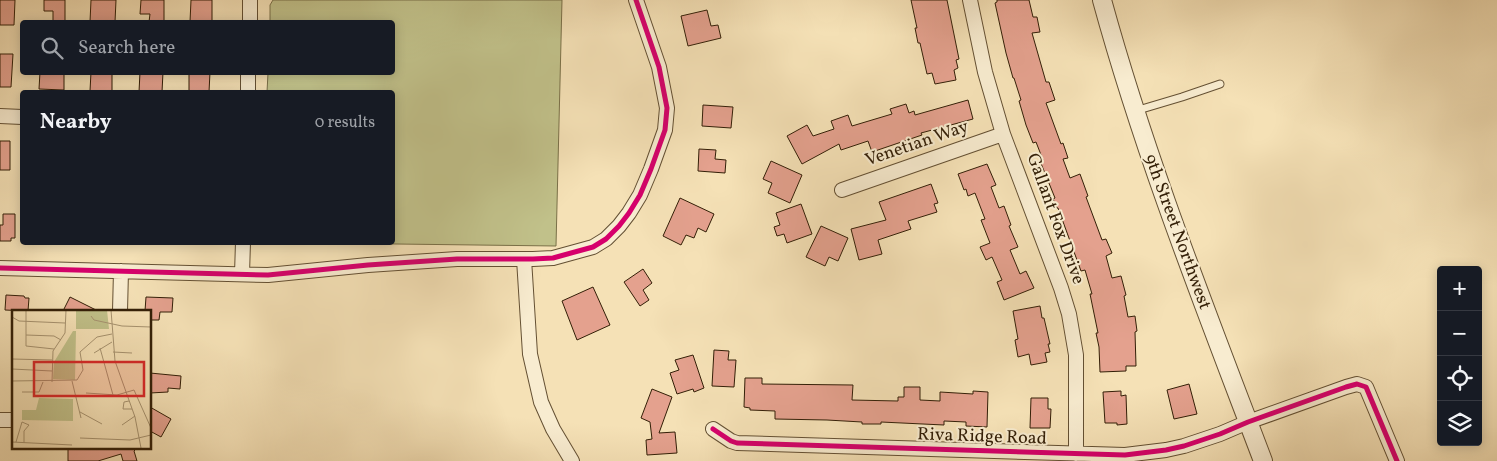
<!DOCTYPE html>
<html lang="en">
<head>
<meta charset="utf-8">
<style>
  :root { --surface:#171b24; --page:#242831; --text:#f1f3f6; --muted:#9ea1a6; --line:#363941 }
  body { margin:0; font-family:Vollkorn,serif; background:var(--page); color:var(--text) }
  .controls { position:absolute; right:15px; bottom:15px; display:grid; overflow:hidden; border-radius:5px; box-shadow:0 2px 12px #0003 }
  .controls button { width:45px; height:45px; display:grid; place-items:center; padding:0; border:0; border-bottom:1px solid var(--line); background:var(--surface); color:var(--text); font:25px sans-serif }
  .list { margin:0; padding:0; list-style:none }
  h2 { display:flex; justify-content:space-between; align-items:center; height:65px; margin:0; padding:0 20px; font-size:21px }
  h2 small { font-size:16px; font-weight:400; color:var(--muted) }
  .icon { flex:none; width:28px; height:28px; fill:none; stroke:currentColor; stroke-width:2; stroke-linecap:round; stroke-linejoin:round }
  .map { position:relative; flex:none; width:1497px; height:461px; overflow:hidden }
  .search { position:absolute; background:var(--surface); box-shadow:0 2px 12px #0003; left:20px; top:20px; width:375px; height:55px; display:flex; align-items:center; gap:12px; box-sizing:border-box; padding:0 18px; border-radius:5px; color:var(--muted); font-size:19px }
  .panel { position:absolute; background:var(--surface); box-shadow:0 2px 12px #0003; left:20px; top:90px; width:375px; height:155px; border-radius:5px }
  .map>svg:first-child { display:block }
  .green { fill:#c1c18a; stroke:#7a7048 }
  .building { fill:#e4a18e; stroke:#331f07 }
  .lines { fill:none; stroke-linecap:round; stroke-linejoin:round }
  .service-casing { stroke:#645033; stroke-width:9 }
  .minor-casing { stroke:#645033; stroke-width:16 }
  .tertiary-casing { stroke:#645033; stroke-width:20 }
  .service { stroke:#f8ecd0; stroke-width:7 }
  .minor { stroke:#f8ecd0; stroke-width:14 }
  .tertiary { stroke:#f8ecd0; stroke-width:18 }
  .cycleway-casing { stroke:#f8ecd0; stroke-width:8 }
  .cycleway { stroke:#d6006c; stroke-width:5 }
  .labels { text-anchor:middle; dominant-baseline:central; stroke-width:4; stroke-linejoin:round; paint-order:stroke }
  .street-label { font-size:18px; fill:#331f07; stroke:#f8ecd0 }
  .inset-road { fill:none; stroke:#a79370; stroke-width:1 }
  .view { fill:#d62828; fill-opacity:0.15; stroke:#d62828; stroke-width:2.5 }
  .inset-edge { fill:none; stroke:#331f07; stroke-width:2.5 }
</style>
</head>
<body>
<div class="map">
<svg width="1497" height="461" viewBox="0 0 1497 461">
  <rect width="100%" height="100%" fill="#f5e1b6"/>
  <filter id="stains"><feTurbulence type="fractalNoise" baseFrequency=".004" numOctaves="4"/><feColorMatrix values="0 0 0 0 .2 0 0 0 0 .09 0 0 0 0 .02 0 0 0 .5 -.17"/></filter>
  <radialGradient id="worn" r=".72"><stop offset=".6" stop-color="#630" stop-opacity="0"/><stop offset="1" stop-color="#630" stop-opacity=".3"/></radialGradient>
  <path class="green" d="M273 0H562L556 246 316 243 392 242V92H267L268 73 392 72V22H270V5Z"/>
  <path class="building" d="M0 0H15L14 25H0Z
    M44 0H65V22H53V11H44Z
    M91 0H116L115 22H90Z
    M141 0H164V22H149L150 14H140Z
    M191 0H212V22H190Z
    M911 0H947L959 59 956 60 958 68 954 70 956 80 935 84 932 73 927 74 920 43H918L915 28H917Z
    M997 0H1029L1033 17H1037L1040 32 1032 33 1046 82H1049L1055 100 1046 103 1061 144 1063 143 1068 158 1063 159 1070 178 1080 174 1088 196 1086 197 1102 240 1106 239 1112 253 1106 256 1112 278 1121 276 1126 295 1124 296 1128 317 1135 316 1137 331 1135 332 1136 366H1126V371L1100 372 1099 347 1096 333H1098L1090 294H1092L1085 270 1081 271 1058 208H1057L1053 199 1055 198 1040 161 1043 160 1036 142 1033 143 1026 125 1019 101 1021 100 1014 78H1013L1006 53 995 3 997 2Z
    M707 10 711 26 718 25 721 38 688 46 681 16Z
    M0 54H13L11 87H0Z
    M40 72H64V90L39 89Z
    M91 72H112V91H90Z
    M140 72H163L162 92H139Z
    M189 72H210L209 92H189Z
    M968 100 973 119 921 133 922 135 872 152 868 141 841 150 839 144 802 164 787 136 807 125 813 136 834 129 831 121 848 115 852 126 892 114 890 109 906 104 909 113 914 111 915 115Z
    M703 105 733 107 731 128 702 126Z
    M0 141H10V170H0Z
    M699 149 716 150 715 159 726 160 725 173 698 171Z
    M771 161 802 175 790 203 768 193 772 183 763 179Z
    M987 164 996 185 991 187 999 208 1004 206 1011 225 1009 226 1018 247 1010 250 1020 274 1026 271 1034 288 1004 300 997 282 1002 280 992 257 986 260 980 247 990 243 981 220 985 219 975 193 968 196 966 189 964 190 958 174Z
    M931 184 938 203 934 204 937 212 908 221 911 229 878 240 882 254 859 260 851 229 886 220 879 202Z
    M680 198 714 214 706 232 698 228 694 238 686 235 681 245 663 236Z
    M801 204 812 234 787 243 784 234 777 236 774 227 780 225 776 213Z
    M3 214H15V238H11V241H0V225H3Z
    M821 226 848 238 838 261 829 257 825 266 806 257Z
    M643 269 652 283 643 290 649 300 640 306 624 282Z
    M593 287 610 325 577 340 562 301Z
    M6 295 24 296 25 298H29L28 311 5 310Z
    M70 297 98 311H63Z
    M146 297 173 298 172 312H160L159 320H150V311H145Z
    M1040 306 1042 318H1044L1050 344H1048L1050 352 1045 353 1047 362 1031 365 1029 354 1018 357 1015 340 1018 339 1013 311Z
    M714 350 729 351 728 360H736L734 387 712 386Z
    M693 355 704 388 694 392 693 389 677 394 670 373 679 370 675 360Z
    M150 373 181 376 180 389 168 388V392L150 393Z
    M745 378H762V384L853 385 852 400 898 401V397H904V387H920V400L940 401V392L973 394V391L988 392 987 427 966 426V422L944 421V425L881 422V424H862V422L827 420 775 419V411L750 410V408L744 407Z
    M1189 384 1197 414 1174 419 1167 390Z
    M652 389 672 397 659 433 675 432 677 453 647 455 646 440 652 439 650 422 641 418Z
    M1121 391V396L1126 395 1127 424 1117 425V423H1105L1103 392Z
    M1031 398H1048V409H1051L1050 428H1030Z
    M150 407 171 419 161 437 150 431Z
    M68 447H135V450L134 451 137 461H123L121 454 98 461H68Z"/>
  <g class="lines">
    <defs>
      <path id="service" d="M1135 111 1182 97 1220 84"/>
      <path id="minor" d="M970 0 985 72 1003 134 1061 288 1069 314 1076 355V454
        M250 22V0
        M248 92V72
        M0 116 22 117
        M842 190 1003 134
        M524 259 530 354 541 402 553 429 572 461
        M0 268 268 275 368 265 457 259H533L553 258 593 247 606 239 619 226 629 213 640 195 651 169 665 130 667 108 659 67 636 0
        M242 274 243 242
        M120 311 121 271
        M0 420H14
        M713 429 731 441 737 443 1125 455 1166 450 1184 446 1220 434 1248 422 1346 387 1357 384 1366 387 1397 461"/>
      <path id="tertiary" d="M1102 0C1145 157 1205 308 1263 461"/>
    </defs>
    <use href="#service" class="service-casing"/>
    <use href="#minor" class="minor-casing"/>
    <use href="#tertiary" class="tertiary-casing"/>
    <use href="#service" class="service"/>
    <use href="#minor" class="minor"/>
    <use href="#tertiary" class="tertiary"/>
    <defs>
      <path id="cycleway" d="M0 268 268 275 368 265 457 259H533L553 258 593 247 606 239 619 226 629 213 640 195 651 169 665 130 667 108 659 67 636 0
        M713 429 731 441 737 443 1125 455 1166 450 1184 446 1220 434 1248 422 1346 387 1357 384 1366 387 1397 461"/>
    </defs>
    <use href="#cycleway" class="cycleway-casing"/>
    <use href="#cycleway" class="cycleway"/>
  </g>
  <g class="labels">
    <g class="street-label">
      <text transform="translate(917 144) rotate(-19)">Venetian Way</text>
      <text transform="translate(1055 219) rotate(70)">Gallant Fox Drive</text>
      <text transform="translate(1177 232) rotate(70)">9th Street Northwest</text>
      <text transform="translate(982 437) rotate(2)">Riva Ridge Road</text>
    </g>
  </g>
  <g transform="translate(12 310)">
    <rect width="139" height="139" fill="#f5e1b6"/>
    <path d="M64 0H95L97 19H64ZM61 21H64L63 70 41 69 42 52ZM27 88 61 89V111L10 110V100H24Z" fill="#c1c18a"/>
    <path class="inset-road" d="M14 0V36L42 39M99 0 103 51 123 107 129 138M79 6 82 10 110 16 139 17M0 7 7 11 53 13M14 25 42 26 49 30M88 38 101 85M139 39V65M101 42 120 43M82 43 100 32M0 49 40 50M0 59 40 61M0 71 65 70 71 60 68 42 85 27 100 24M60 71 69 108M40 72 41 41 53 23 54 0M10 82H27L31 72M74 83 105 85 122 80 139 118M117 91 112 92 111 99H120M68 102 90 114M110 115 123 106M68 128 118 130 139 125M0 132 60 135M4 132 10 112 17 115 12 121V133"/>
    <path class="view" d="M22 52H132V86H22Z"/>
    <rect width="139" height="139" class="inset-edge"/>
  </g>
  <rect width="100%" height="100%" filter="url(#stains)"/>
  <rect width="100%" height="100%" fill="url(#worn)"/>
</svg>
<div class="controls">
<button>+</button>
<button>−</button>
<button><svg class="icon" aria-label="locate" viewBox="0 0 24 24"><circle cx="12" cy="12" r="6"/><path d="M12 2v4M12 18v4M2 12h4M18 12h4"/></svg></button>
<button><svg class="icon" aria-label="layers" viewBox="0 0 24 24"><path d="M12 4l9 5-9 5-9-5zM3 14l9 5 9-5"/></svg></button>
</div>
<div class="search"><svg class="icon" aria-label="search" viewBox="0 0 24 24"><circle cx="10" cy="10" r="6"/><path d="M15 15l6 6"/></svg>Search here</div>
<section class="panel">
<h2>Nearby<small>0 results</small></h2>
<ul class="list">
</ul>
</section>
</div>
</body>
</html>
